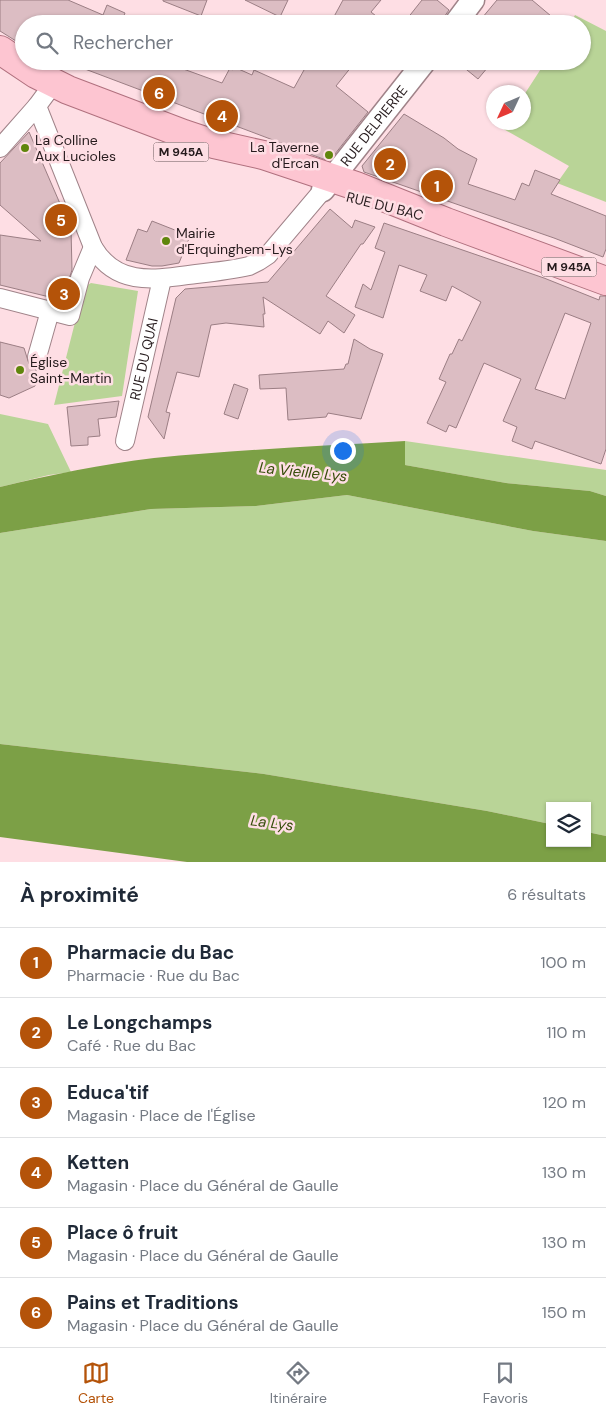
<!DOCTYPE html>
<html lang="fr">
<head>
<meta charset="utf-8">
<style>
  :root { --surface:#fff; --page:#f6f6f7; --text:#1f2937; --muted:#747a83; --line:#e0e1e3; --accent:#b45309 }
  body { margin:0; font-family:"DM Sans",sans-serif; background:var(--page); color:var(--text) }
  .controls { position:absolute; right:15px; bottom:15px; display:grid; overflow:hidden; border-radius:0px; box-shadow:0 1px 4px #0004 }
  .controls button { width:45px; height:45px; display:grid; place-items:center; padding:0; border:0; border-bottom:1px solid var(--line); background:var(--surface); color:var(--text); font:25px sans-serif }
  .compass { position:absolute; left:486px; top:85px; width:45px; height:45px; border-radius:50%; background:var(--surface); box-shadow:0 1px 4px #0004; rotate:226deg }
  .you { position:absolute; left:342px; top:450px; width:18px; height:18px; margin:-12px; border:4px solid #fff; border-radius:50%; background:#1a73e8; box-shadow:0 0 0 8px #1a73e833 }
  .badge { display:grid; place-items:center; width:32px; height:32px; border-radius:50%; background:var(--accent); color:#fff; font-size:16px; font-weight:700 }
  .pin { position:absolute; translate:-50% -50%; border:2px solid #fff; box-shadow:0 1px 5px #0006 }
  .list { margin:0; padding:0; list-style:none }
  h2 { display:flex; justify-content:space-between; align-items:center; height:65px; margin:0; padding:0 20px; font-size:21px }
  h2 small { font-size:16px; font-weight:400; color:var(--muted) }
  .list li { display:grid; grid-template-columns:32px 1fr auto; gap:15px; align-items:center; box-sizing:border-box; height:70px; padding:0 20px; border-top:1px solid var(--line) }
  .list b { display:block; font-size:19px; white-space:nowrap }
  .list p { margin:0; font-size:16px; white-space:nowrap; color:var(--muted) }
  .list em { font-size:16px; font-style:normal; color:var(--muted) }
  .icon { flex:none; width:28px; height:28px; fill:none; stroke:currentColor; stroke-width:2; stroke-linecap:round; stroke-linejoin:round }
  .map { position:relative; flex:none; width:606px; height:862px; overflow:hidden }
  .search { position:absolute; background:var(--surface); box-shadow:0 1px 4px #0004; left:15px; right:15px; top:15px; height:55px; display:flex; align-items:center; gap:12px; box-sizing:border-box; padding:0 18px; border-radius:28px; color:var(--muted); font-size:19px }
  .sheet { height:485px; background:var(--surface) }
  nav { display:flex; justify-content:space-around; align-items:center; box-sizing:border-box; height:70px; border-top:1px solid var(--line); background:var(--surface); font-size:14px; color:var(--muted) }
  nav a { display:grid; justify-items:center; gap:2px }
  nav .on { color:var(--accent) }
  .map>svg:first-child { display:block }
  .green { fill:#b9d497 }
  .water { fill:#7ca046 }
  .building { fill:#dcbdc3; stroke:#9b7e84; fill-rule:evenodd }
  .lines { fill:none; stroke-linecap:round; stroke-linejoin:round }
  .minor-casing { stroke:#a08389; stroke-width:20 }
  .tertiary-casing { stroke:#a08389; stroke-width:25 }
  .primary-casing { stroke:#b0707e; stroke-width:30 }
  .minor { stroke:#fff; stroke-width:18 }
  .tertiary { stroke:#fff; stroke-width:22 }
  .primary { stroke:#fdc5d1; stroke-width:28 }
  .poi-dot { fill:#5f860c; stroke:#fedee4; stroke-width:2 }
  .labels { text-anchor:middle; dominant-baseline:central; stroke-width:5; stroke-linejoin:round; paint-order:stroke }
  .shield { fill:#fedee4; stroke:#675659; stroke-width:1 }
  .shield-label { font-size:12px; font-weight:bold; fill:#261b1d }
  .street-label { font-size:14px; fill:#261b1d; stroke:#fedee4 }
  .poi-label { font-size:14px; fill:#261b1d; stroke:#fedee4; text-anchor:start }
  .water-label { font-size:15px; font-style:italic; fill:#364d0a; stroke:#fedee4 }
</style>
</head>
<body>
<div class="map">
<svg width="606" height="862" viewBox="0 0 606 862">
  <rect width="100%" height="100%" fill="#fedee4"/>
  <path class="green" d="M575 15 606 31V202L557 183 569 166 500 127 502 123 524 122V95L546 61H582V24H570Z
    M91 283 138 291 122 396 54 405 84 287Z
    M0 414 48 424 71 472 49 475 0 487Z
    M405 441 606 470V496L590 491 506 483 405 465Z
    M347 495 533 531 606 541V836L587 832V806H550V824L487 811 264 774 0 744V533L151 509 256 506Z"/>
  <path class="water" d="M405 441V465L506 483 590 491 606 496V541L533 531 347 495 256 506 151 509 0 533V487C50 475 102 464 154 458 237 450 321 446 405 441Z
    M0 744 264 774 487 811 550 824V843H587V832L606 836V862H187L0 837Z"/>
  <path class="building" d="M0 0H68L103 15 107 5 125 13 121 23 123 24H24V46L0 31Z
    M163 0H207L201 16 163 1Z
    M245 0H288L280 17Z
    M343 0H381L371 12 386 24H330Z
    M422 0H437L449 10 439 24H403Z
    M497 0H532L551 16 545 24H477Z
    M69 61H176L175 66 222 83 230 68 233 70 234 67 252 75 254 70 294 88 309 61H356L336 86 368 112 331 159 326 160 69 63Z
    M456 61H493L478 79Z
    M404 114 444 138 458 149 477 159 468 184 515 200 522 183 529 186 535 170 560 180 551 194 606 216V249L603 257 554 238 364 172 362 166Z
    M29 132 71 229 72 270 62 300 0 285V235L41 241 0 205V163Z
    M330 209 352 228 355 220 375 227 363 244H361L326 296 355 315 344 333 328 321 320 334 263 297 265 314H263L264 327 226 323 211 325 199 377 177 372 166 412 170 413 164 439 148 417 176 298 185 289 268 282Z
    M152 221 190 236 179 263 162 266H152L126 260 138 229 147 232Z
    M384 223 544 278 599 300 600 296H606V449L601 464 535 441 532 449 512 441 517 427 503 421 521 379 484 363 456 428 449 425 446 432 427 423 446 382 439 379 450 354H452L459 339 462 341 481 302 452 286 446 301 420 291 427 275 399 265 383 318 355 307 363 284 371 290 385 252 375 248ZM565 313 591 323 565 399 535 389Z
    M354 339 370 349 383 354 361 419 328 413 326 417 288 420 286 388 260 389 259 375 344 369 346 364H348Z
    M0 342 24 348 29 364 34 367 38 374 35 386 9 398 0 395Z
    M234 384 248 389 238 419 224 414Z
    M119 401 116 417 98 419 100 436 88 437V445L71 446 67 407Z"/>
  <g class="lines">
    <defs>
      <g id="minor">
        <path d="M54 83 37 106 93 247C117 288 157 279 196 274 214 272 232 270 249 266L259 261 268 255 323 190"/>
        <path d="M0 148 37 106"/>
        <path d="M0 298 70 316 80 278 93 247"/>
        <path d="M37 357 50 311"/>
        <path id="s1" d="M125 441 162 279"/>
      </g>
      <g id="tertiary">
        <path d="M455 24 473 0"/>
        <path id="s2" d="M323 190 425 61"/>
      </g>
      <path id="primary" d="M0 50 36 74 68 90 184 134 214 144 263 155 356 186 446 222 606 281"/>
    </defs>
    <use href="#minor" class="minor-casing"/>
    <use href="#tertiary" class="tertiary-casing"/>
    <use href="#primary" class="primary-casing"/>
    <use href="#minor" class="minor"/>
    <use href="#tertiary" class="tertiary"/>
    <use href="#primary" class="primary"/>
  </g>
  <g class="poi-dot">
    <circle cx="25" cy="148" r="5"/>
    <circle cx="329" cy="155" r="5"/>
    <circle cx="166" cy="241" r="5"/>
    <circle cx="20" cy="370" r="5"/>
  </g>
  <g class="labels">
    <g class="shield">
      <rect x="153.5" y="142.5" width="55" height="19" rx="4"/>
      <rect x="541.5" y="257.5" width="55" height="19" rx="4"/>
    </g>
    <g class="shield-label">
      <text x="181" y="152">M 945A</text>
      <text x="569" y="267">M 945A</text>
    </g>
    <g class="street-label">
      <text stroke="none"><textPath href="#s2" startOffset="82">RUE DELPIERRE</textPath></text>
      <text transform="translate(385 206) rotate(14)">RUE DU BAC</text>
      <text stroke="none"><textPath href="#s1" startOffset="84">RUE DU QUAI</textPath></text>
    </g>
    <g class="poi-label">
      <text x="35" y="140">La Colline<tspan x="35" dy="16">Aux Lucioles</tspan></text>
      <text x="319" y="147" text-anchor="end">La Taverne<tspan x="319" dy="16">d'Ercan</tspan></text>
      <text x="176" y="233">Mairie<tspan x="176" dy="16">d'Erquinghem-Lys</tspan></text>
      <text x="30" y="362">Église<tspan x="30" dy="16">Saint-Martin</tspan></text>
    </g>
    <g class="water-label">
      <text transform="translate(303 472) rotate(6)">La Vieille Lys</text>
      <text transform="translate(272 823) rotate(7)">La Lys</text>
    </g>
  </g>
</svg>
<div class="controls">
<button><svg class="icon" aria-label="layers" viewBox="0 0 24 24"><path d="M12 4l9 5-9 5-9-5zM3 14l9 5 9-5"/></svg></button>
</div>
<svg class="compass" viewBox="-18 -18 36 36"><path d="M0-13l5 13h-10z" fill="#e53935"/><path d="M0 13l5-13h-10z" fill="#747a83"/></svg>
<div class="you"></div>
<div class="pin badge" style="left:437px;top:186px">1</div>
<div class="pin badge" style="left:390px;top:164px">2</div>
<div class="pin badge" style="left:64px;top:294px">3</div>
<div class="pin badge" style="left:222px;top:116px">4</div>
<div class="pin badge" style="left:61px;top:220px">5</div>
<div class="pin badge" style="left:159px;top:93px">6</div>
<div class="search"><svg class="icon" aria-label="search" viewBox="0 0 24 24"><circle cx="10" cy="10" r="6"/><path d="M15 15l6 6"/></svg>Rechercher</div>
</div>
<section class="sheet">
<h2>À proximité<small>6 résultats</small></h2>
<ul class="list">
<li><span class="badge">1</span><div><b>Pharmacie du Bac</b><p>Pharmacie · Rue du Bac</p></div><em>100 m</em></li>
<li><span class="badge">2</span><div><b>Le Longchamps</b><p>Café · Rue du Bac</p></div><em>110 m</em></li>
<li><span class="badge">3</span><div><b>Educa'tif</b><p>Magasin · Place de l'Église</p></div><em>120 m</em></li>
<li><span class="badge">4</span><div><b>Ketten</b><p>Magasin · Place du Général de Gaulle</p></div><em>130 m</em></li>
<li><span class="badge">5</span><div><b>Place ô fruit</b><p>Magasin · Place du Général de Gaulle</p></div><em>130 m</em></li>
<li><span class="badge">6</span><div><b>Pains et Traditions</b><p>Magasin · Place du Général de Gaulle</p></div><em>150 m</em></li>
</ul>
</section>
<nav>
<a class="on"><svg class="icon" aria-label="map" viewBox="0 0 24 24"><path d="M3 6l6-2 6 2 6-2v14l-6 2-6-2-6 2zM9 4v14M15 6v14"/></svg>Carte</a>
<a><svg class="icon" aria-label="directions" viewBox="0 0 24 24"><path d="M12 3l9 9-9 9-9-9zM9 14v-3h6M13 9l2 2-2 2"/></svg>Itinéraire</a>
<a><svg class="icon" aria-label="saved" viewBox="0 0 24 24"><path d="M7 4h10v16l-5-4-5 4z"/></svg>Favoris</a>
</nav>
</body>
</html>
